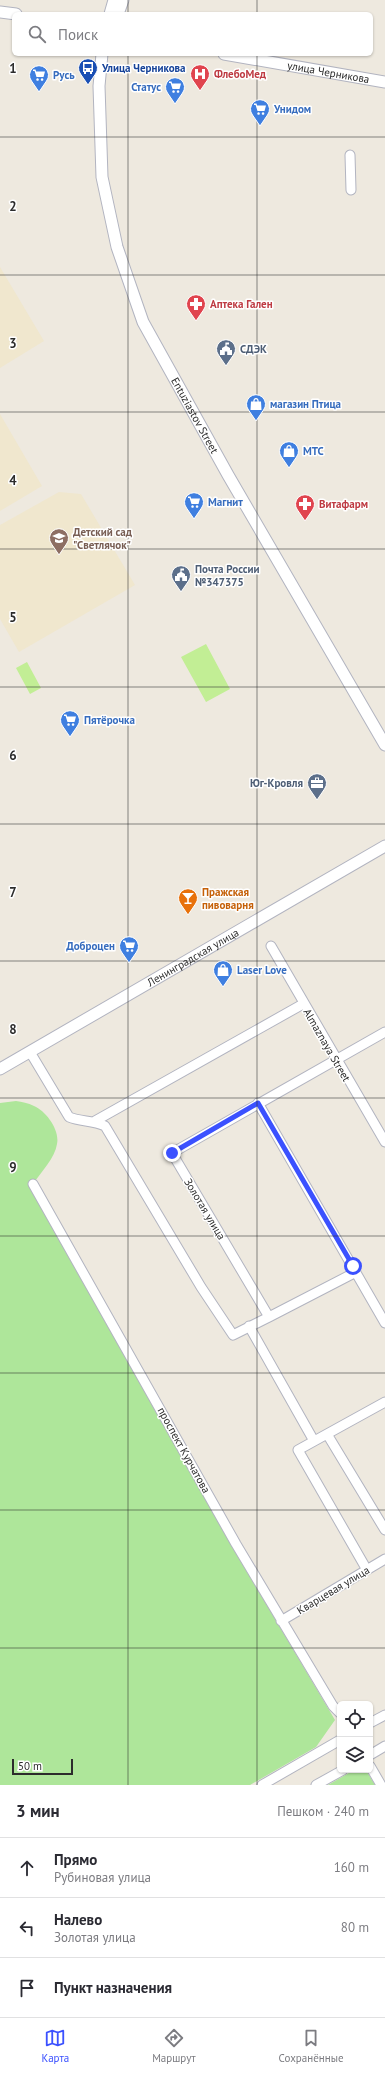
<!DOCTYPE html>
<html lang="ru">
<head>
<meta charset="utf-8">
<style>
  :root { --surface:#fff; --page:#f2f2f3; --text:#2b2b33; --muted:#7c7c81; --line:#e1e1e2; --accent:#3b51ff }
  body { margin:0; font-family:"PT Sans",sans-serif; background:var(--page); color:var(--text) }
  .controls { position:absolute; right:12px; bottom:12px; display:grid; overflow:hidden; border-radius:6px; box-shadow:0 1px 3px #0004 }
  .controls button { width:36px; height:36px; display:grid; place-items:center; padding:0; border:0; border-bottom:1px solid var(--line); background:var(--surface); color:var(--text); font:20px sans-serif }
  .scale { position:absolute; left:12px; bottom:10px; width:61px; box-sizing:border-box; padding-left:4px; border:2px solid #2c2c2c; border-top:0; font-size:11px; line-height:14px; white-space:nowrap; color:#2c2c2c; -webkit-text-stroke:3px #fff; paint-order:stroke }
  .stop { position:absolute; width:12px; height:12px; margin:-9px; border:3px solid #3b51ff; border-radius:50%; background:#fff }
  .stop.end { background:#3b51ff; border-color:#fff; box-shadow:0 1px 4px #0008 }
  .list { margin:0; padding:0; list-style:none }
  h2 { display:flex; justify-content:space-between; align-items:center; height:52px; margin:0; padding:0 16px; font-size:17px }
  h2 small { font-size:13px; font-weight:400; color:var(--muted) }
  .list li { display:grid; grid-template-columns:26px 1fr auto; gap:12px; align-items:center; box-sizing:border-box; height:60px; padding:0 16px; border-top:1px solid var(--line) }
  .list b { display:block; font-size:15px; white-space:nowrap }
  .list p { margin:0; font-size:13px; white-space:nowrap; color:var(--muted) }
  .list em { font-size:13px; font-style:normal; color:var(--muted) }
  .icon { flex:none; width:22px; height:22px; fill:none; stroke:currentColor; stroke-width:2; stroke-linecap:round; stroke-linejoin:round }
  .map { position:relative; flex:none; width:385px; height:1785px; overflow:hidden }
  .search { position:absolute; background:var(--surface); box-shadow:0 1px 3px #0004; left:12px; right:12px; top:12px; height:44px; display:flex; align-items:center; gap:10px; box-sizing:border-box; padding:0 14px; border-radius:6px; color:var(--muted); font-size:15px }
  .sheet { height:232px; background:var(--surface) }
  nav { display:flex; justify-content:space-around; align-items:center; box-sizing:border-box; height:56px; border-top:1px solid var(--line); background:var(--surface); font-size:11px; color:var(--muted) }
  nav a { display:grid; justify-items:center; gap:2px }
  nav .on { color:var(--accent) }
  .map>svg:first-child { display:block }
  .education { fill:#f0e7ce }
  .green { fill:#aee69a }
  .pitch { fill:#c2ee95 }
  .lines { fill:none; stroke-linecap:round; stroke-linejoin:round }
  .minor-casing { stroke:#b2b4c0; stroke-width:11 }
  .tertiary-casing { stroke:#b2b4c0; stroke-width:13 }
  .minor { stroke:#fff; stroke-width:9 }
  .tertiary { stroke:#fff; stroke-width:11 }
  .route { stroke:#3b51ff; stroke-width:5 }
  .grid { fill:none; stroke:#2c2c2c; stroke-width:1; stroke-opacity:0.55 }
  .labels { text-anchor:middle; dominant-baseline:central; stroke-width:3; stroke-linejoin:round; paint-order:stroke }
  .transit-label { font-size:11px; font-weight:bold; fill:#164399; stroke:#fff; text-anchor:start }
  .street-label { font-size:11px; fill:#2c2c2c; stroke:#fff }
  .health-label { font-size:11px; font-weight:bold; fill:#be3a42; stroke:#fff; text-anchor:start }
  .shop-label { font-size:11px; font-weight:bold; fill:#366cbe; stroke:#fff; text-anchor:start }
  .service-label { font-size:11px; font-weight:bold; fill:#4e5e75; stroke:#fff; text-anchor:start }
  .education-label { font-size:11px; font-weight:bold; fill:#785e54; stroke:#fff; text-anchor:start }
  .food-label { font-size:11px; font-weight:bold; fill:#c56008; stroke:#fff; text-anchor:start }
  .grid-label { font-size:13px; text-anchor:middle; font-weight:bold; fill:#2c2c2c; stroke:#fff; stroke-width:3; stroke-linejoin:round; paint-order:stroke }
</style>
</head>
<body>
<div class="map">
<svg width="385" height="1785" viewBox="0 0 385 1785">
  <rect width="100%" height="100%" fill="#eee9df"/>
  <path class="education" d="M0 267 44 341 0 368Z
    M0 414 42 486 0 511Z
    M59 492 81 494 135 585 19 652 0 619V525Z"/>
  <path class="green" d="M16 1101C22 1102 28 1103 34 1106 46 1111 60 1130 57 1144 55 1158 41 1172 33 1184L222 1526 237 1555 335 1720 316 1747 250 1785H0V1103Z
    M354 1770H366L375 1785H328Z"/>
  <path class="pitch" d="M206 644 230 689 206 702 181 657Z
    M27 662 41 688 30 694 16 668Z"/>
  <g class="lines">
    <defs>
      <path id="minor" d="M350 155 351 190
        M271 946 385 1142
        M30 1052 69 1117C81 1122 93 1120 105 1126L201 1287 233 1335 269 1317 172 1153 385 1032
        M258 1103 385 1323
        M95 1121 303 1004
        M33 1184 236 1544 333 1706 340 1713
        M269 1317 356 1272
        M249 1326 314 1441
        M385 1402 327 1434 385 1530
        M327 1434 298 1450 367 1570
        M281 1621 385 1559
        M370 1723 385 1715
        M370 1755 385 1746
        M370 1766 381 1785
        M262 1785 340 1740
        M316 1785 343 1770"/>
      <g id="tertiary">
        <path d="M0 12 16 14"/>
        <path d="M110 14 114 0"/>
        <path d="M118 14 123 0"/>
        <path id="s1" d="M102 54 99 86 102 177 117 247 143 322 228 475 385 745"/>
        <path id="s2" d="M224 54 385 82"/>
        <path id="s3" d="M0 1069 385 846"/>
      </g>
    </defs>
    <use href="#minor" class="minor-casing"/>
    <use href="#tertiary" class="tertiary-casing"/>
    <use href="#minor" class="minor"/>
    <use href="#tertiary" class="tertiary"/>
  </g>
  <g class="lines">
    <path class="route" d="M172 1153 258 1103 353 1266"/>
  </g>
  <path class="grid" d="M128 0V14M257 0V14M128 54V1785M257 54V1785M0 137H385M0 275H385M0 412H385M0 549H385M0 687H385M0 824H385M0 961H385M0 1098H385M0 1236H385M0 1373H385M0 1510H385M0 1648H385"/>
  <defs>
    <symbol id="bus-pin" viewBox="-11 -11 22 30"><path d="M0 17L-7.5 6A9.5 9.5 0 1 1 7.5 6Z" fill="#1a4fb4" stroke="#fff"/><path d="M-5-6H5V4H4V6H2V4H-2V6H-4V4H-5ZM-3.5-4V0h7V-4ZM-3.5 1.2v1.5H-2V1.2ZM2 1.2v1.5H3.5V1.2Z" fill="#fff"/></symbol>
    <symbol id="hospital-pin" viewBox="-11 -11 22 30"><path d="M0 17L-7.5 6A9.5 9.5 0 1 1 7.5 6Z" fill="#e0444e" stroke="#fff"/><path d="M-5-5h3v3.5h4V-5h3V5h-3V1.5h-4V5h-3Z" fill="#fff"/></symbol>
    <symbol id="supermarket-pin" viewBox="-11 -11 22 30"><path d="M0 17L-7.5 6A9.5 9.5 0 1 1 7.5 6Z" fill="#3f7fe0" stroke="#fff"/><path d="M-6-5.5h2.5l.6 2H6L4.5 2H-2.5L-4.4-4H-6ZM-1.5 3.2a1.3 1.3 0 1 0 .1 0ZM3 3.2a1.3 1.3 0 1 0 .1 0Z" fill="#fff"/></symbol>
    <symbol id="pharmacy-pin" viewBox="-11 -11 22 30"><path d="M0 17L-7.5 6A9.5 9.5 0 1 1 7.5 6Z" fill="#e0444e" stroke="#fff"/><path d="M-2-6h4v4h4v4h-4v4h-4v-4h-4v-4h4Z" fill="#fff"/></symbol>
    <symbol id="civic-pin" viewBox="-11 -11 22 30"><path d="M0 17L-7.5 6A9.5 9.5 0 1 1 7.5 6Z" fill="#5c6f8a" stroke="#fff"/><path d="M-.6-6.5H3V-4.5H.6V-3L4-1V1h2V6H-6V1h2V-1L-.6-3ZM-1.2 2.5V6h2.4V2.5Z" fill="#fff"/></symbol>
    <symbol id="shop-pin" viewBox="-11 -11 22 30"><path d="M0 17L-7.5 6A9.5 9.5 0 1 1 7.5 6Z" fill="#3f7fe0" stroke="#fff"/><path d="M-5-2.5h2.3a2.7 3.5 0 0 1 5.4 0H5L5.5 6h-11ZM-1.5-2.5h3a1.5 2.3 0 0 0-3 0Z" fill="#fff"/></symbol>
    <symbol id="school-pin" viewBox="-11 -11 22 30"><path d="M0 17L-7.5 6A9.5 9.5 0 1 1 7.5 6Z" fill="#8d6e63" stroke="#fff"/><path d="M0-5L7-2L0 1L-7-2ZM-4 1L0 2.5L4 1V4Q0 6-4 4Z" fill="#fff"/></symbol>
    <symbol id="office-pin" viewBox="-11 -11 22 30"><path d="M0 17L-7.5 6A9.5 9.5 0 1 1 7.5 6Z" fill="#5c6f8a" stroke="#fff"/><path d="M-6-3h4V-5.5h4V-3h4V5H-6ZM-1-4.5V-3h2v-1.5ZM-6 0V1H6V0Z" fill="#fff"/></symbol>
    <symbol id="bar-pin" viewBox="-11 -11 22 30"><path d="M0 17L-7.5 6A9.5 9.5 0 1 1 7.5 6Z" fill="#e8710a" stroke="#fff"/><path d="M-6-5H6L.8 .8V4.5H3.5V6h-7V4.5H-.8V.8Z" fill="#fff"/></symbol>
  </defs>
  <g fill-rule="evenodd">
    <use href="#bus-pin" x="77" y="57" width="22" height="30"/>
    <use href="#hospital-pin" x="189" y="63" width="22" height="30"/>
    <use href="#supermarket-pin" x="28" y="64" width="22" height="30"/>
    <use href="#supermarket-pin" x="164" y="76" width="22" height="30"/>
    <use href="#supermarket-pin" x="249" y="98" width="22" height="30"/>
    <use href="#pharmacy-pin" x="185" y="293" width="22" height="30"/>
    <use href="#civic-pin" x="215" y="338" width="22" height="30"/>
    <use href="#shop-pin" x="245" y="393" width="22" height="30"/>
    <use href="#shop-pin" x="278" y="440" width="22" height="30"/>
    <use href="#supermarket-pin" x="183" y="491" width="22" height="30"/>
    <use href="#pharmacy-pin" x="294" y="493" width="22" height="30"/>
    <use href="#school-pin" x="48" y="527" width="22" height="30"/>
    <use href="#civic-pin" x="170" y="564" width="22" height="30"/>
    <use href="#supermarket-pin" x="59" y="709" width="22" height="30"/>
    <use href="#office-pin" x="306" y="772" width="22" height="30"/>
    <use href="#bar-pin" x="177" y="887" width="22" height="30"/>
    <use href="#supermarket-pin" x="118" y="935" width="22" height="30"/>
    <use href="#shop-pin" x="212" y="959" width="22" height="30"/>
  </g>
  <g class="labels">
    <g class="transit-label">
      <text x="102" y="68">Улица Черникова</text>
    </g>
    <g class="street-label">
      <text stroke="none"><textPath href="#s2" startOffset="106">улица Черникова</textPath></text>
      <text stroke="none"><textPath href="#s1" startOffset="381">Entuziastov Street</textPath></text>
      <text stroke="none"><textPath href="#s3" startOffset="223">Ленинградская улица</textPath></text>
      <text transform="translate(327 1045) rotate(60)">Almaznaya Street</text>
      <text transform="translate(205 1209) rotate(59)">Золотая улица</text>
      <text transform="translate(184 1450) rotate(61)">проспект Курчатова</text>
      <text transform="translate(333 1590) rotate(-31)">Кварцевая улица</text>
    </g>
    <g class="health-label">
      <text x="214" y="74">ФлебоМед</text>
      <text x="210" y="304">Аптека Гален</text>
      <text x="319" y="504">Витафарм</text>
    </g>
    <g class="shop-label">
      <text x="53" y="75">Русь</text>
      <text x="161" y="87" text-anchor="end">Статус</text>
      <text x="274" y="109">Унидом</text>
      <text x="270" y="404">магазин Птица</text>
      <text x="303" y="451">МТС</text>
      <text x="208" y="502">Магнит</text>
      <text x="84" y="720">Пятёрочка</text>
      <text x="115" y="946" text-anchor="end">Доброцен</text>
      <text x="237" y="970">Laser Love</text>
    </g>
    <g class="service-label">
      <text x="240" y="349">СДЭК</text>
      <text x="195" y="569">Почта России<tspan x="195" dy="13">№347375</tspan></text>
      <text x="303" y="783" text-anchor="end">Юг-Кровля</text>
    </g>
    <g class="education-label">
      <text x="73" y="532">Детский сад<tspan x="73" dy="13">"Светлячок"</tspan></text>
    </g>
    <g class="food-label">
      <text x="202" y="892">Пражская<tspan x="202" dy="13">пивоварня</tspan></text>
    </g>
  </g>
  <g class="grid-label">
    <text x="13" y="73">1</text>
    <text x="13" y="211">2</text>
    <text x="13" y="348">3</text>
    <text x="13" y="485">4</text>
    <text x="13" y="622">5</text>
    <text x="13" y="760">6</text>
    <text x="13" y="897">7</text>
    <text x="13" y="1034">8</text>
    <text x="13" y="1172">9</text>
  </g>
</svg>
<div class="controls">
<button><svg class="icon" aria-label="locate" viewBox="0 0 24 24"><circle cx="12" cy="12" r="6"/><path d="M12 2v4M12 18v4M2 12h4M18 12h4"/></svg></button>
<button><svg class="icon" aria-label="layers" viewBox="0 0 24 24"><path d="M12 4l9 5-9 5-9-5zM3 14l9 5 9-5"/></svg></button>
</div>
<div class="scale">50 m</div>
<div class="stop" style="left:353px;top:1266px"></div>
<div class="stop end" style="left:172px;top:1153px"></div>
<div class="search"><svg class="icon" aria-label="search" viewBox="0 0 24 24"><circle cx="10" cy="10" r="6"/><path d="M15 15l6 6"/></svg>Поиск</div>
</div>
<section class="sheet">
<h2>3 мин<small>Пешком · 240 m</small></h2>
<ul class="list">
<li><svg class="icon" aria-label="ahead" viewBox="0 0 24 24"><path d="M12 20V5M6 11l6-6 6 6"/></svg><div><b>Прямо</b><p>Рубиновая улица</p></div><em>160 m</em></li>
<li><svg class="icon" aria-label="left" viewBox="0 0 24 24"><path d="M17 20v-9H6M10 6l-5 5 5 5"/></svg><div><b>Налево</b><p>Золотая улица</p></div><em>80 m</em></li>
<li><svg class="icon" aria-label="arrive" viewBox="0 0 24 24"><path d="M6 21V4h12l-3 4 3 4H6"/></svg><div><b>Пункт назначения</b></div></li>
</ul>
</section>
<nav>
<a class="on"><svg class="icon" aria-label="map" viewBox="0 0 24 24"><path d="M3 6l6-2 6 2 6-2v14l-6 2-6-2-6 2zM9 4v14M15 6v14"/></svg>Карта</a>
<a><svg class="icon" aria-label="directions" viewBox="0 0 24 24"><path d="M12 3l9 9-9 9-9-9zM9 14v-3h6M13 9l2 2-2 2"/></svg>Маршрут</a>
<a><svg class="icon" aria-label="saved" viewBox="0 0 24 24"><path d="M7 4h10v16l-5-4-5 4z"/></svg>Сохранённые</a>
</nav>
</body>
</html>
